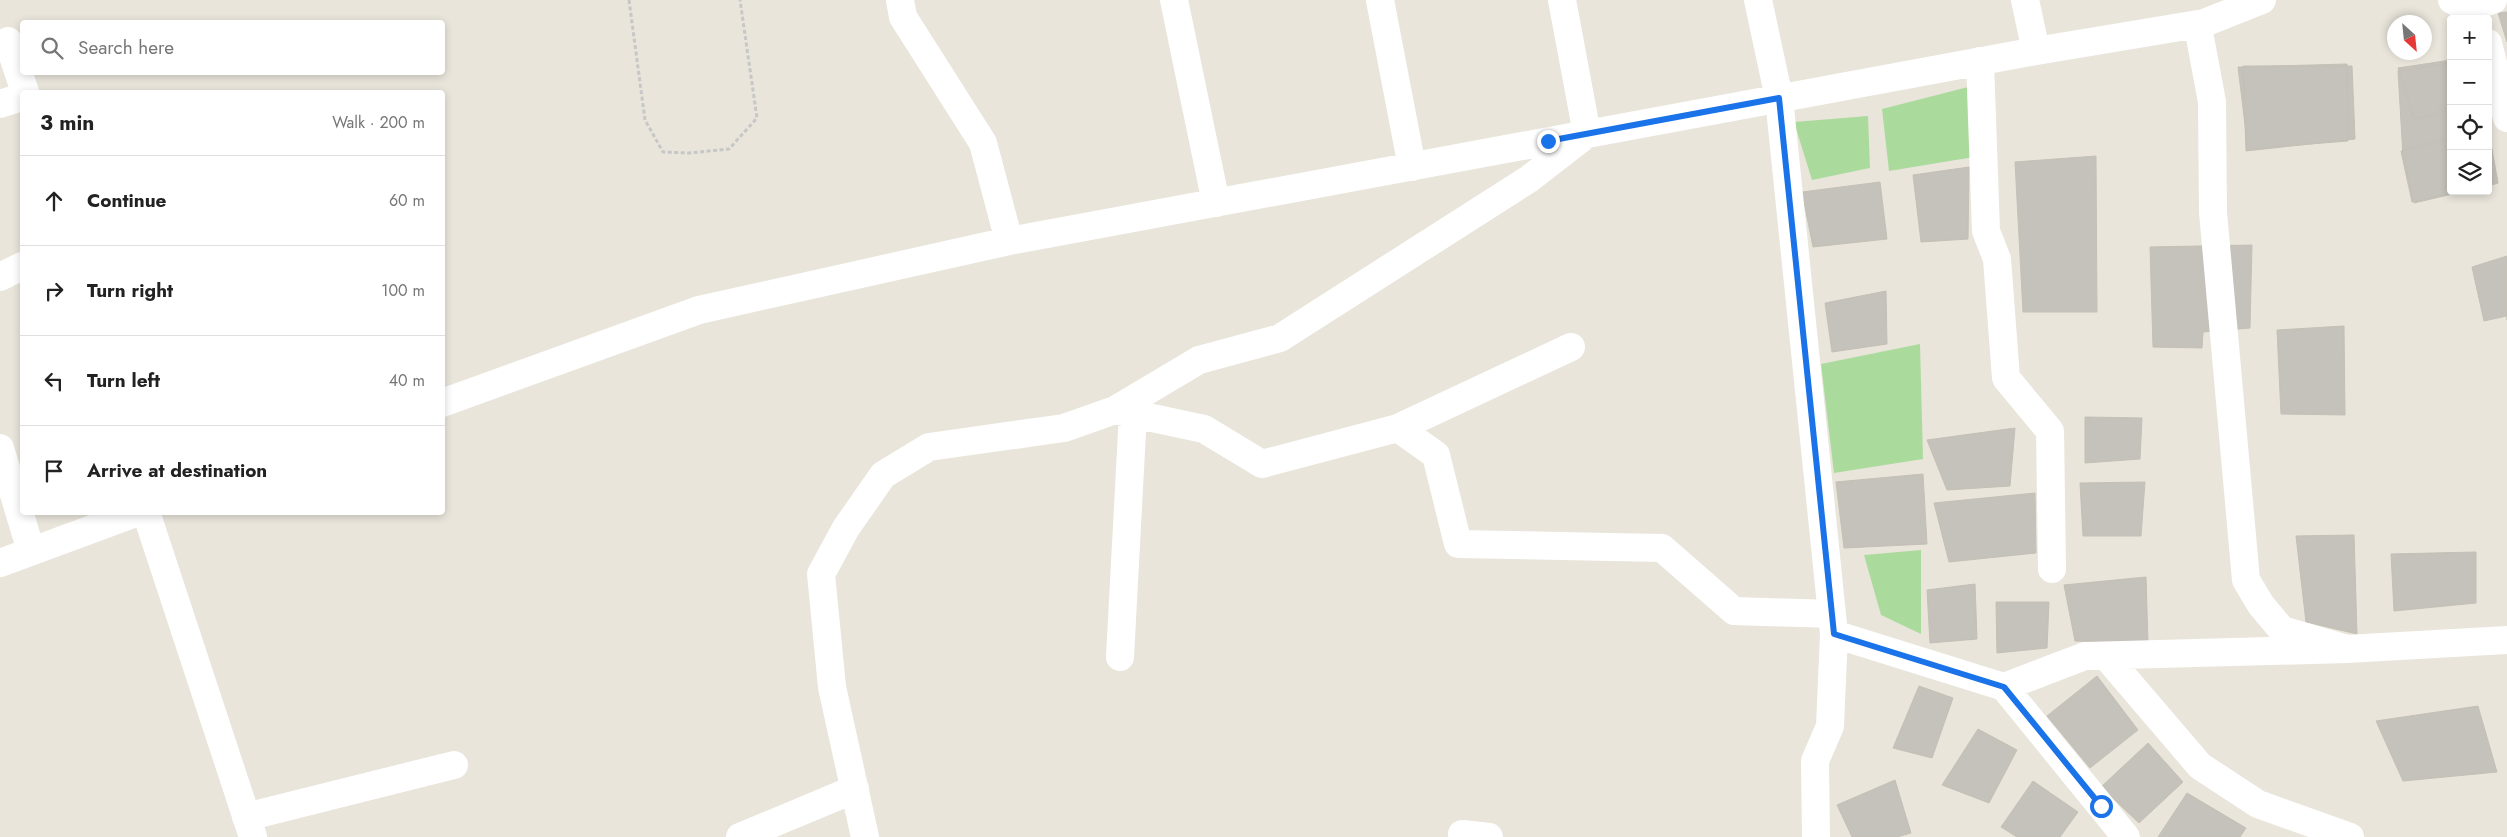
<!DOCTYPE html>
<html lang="en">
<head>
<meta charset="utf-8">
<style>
  :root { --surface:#fff; --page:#f6f6f6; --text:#222; --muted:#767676; --line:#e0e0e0 }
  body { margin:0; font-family:Jost,sans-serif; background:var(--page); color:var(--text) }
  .controls { position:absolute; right:15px; top:15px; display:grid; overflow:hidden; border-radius:5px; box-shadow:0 2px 8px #0003 }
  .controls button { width:45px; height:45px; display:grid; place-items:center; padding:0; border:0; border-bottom:1px solid var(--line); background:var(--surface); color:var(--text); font:25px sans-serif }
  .compass { position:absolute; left:2387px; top:15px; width:45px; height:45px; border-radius:50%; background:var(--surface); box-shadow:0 2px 8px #0003; rotate:153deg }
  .stop { position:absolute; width:15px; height:15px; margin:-11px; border:4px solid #1a73e8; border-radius:50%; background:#fff }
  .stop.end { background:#1a73e8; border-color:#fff; box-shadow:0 1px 5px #0008 }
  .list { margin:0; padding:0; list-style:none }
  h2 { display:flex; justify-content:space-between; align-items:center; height:65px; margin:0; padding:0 20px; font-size:21px }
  h2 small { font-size:16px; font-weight:400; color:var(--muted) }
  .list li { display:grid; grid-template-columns:32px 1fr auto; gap:15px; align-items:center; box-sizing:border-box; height:90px; padding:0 20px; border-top:1px solid var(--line) }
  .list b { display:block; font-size:19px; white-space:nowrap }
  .list em { font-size:16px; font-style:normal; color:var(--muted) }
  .icon { flex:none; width:28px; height:28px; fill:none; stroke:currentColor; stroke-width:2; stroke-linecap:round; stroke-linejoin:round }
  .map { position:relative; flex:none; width:2507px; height:837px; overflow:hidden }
  .search { position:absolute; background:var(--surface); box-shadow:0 2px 8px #0003; left:20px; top:20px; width:425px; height:55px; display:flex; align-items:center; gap:12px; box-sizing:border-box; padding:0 18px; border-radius:5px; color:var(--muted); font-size:19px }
  .panel { position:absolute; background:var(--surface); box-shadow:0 2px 8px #0003; left:20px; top:90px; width:425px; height:425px; border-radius:5px }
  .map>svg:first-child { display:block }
  .green { fill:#abdb9c }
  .building { fill:#c5c1bb; stroke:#c4c0b5 }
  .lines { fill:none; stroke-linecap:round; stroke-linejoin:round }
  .path { stroke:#c7c7c7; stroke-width:3; stroke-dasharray:4 2.5; stroke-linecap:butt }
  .minor { stroke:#fff; stroke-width:28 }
  .route { stroke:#1a73e8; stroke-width:6 }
</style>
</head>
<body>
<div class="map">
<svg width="2507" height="837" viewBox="0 0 2507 837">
  <rect width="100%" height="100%" fill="#e9e5db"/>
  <path class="green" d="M1972 86 1974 157 1889 171 1882 109Z
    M1868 116 1870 168 1812 180 1794 122Z
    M1920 344 1923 459 1834 473 1821 364Z
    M1921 550V634L1881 615 1864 555Z"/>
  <path class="building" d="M2507 12V42L2498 13Z
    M2451 60V109L2414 119 2398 68Z
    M2451 63V191H2465L2414 203 2403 156 2398 71Z
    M2347 64 2348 141 2248 149 2238 67Z
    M2243 66H2352L2355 139 2246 151Z
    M2488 127 2498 183 2488 186Z
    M2451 138V191H2460L2412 202 2401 151Z
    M2096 156 2097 312H2023L2015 162Z
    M1969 167 1968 239 1921 242 1913 175Z
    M1880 182 1887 239 1813 247 1802 192Z
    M2252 245 2250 328 2203 332 2202 348 2153 347 2150 247Z
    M2507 256V320V316L2484 321 2472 267Z
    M1886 291 1887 344 1832 352 1825 303Z
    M2344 326 2345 415 2281 414 2277 330Z
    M2085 417 2142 418 2140 459 2085 463Z
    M2015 428 2010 486 1947 490 1927 440Z
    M1923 474 1927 544 1844 548 1836 482Z
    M2145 482 2141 536H2083L2080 483Z
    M2035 493 2036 553 1949 562 1934 503Z
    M2354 535 2357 634 2306 622 2296 536Z
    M2476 552V603L2394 611 2391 554Z
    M2146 577 2148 643 2075 641 2064 585Z
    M1975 584 1977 639 1930 643 1927 590Z
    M1996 602H2049L2047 648 1997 653Z
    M2097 676 2138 730 2090 768 2047 716Z
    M1919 686 1953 698 1932 758 1893 748Z
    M2478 706 2497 772 2403 781 2376 721Z
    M1978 729 2017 750 1989 803 1942 785Z
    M2148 743 2183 782 2139 823 2101 787Z
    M1895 780 1911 833 1897 837H1852L1837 805Z
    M2033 781 2078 812 2060 837H2017L2001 827Z
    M2187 793 2246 828 2240 837H2158Z"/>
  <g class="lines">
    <path class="path" d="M629 0 645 120 663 152 689 153 729 149 757 118 740 0"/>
    <path class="minor" d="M900 0 903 17 983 143 1009 241
      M1174 0 1216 203
      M1380 0 1412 167
      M1758 0 1779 98 1834 634 1830 726 1815 761 1816 837
      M2025 0 2036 51
      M2452 0 2468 8 2493 0
      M2204 23 2199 32 2212 102 2213 212 2246 580 2261 605 2282 630 2347 649
      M8 41 25 92
      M2488 43 2507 118
      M1980 61 1986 231 1997 259 2006 378 2050 431 2052 569
      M0 104 22 97
      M0 277 22 266
      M442 403 699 310 1009 241 2036 51 2204 23 2262 0
      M1115 410 1204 429 1262 464 1398 428 1436 455 1458 544 1662 548 1734 611 1832 614
      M1398 428 1571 347
      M0 448 31 551
      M146 512 253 837
      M0 563 138 512
      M1834 634 2004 687 2085 656 2347 649 2507 640
      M2106 656 2200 766 2258 804 2350 837
      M1120 657 1133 413
      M2004 687 2126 837
      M246 817 454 765
      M1462 834 1489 837
      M740 837 855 789
      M865 837 832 687 821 574 846 528 883 475 929 447 1064 428 1115 410 1199 360 1280 338 1529 179 1587 134 1562 0"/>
  </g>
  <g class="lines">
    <path class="route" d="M1548 141 1779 98 1834 634 2004 687 2101 806"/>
  </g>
</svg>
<div class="controls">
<button>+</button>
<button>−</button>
<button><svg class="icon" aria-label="locate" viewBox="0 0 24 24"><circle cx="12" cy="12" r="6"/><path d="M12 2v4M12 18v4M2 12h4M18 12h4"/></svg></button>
<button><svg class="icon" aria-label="layers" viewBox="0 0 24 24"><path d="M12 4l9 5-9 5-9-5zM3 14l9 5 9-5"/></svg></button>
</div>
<svg class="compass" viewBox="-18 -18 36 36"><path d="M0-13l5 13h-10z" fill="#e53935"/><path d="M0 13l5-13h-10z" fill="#767676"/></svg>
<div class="stop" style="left:2101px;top:806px"></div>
<div class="stop end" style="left:1548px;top:141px"></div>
<div class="search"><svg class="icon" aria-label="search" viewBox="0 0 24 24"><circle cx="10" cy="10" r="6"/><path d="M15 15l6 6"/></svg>Search here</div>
<section class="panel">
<h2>3 min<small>Walk · 200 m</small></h2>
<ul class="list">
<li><svg class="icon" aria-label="ahead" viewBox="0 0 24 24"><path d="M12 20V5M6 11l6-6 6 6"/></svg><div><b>Continue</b></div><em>60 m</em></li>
<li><svg class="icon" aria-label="right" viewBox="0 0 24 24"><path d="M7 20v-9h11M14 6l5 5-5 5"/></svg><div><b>Turn right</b></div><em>100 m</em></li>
<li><svg class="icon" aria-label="left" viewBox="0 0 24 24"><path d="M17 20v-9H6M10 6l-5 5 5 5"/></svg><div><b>Turn left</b></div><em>40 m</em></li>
<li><svg class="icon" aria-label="arrive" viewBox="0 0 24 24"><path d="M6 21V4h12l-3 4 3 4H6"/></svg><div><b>Arrive at destination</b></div></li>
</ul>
</section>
</div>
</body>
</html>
